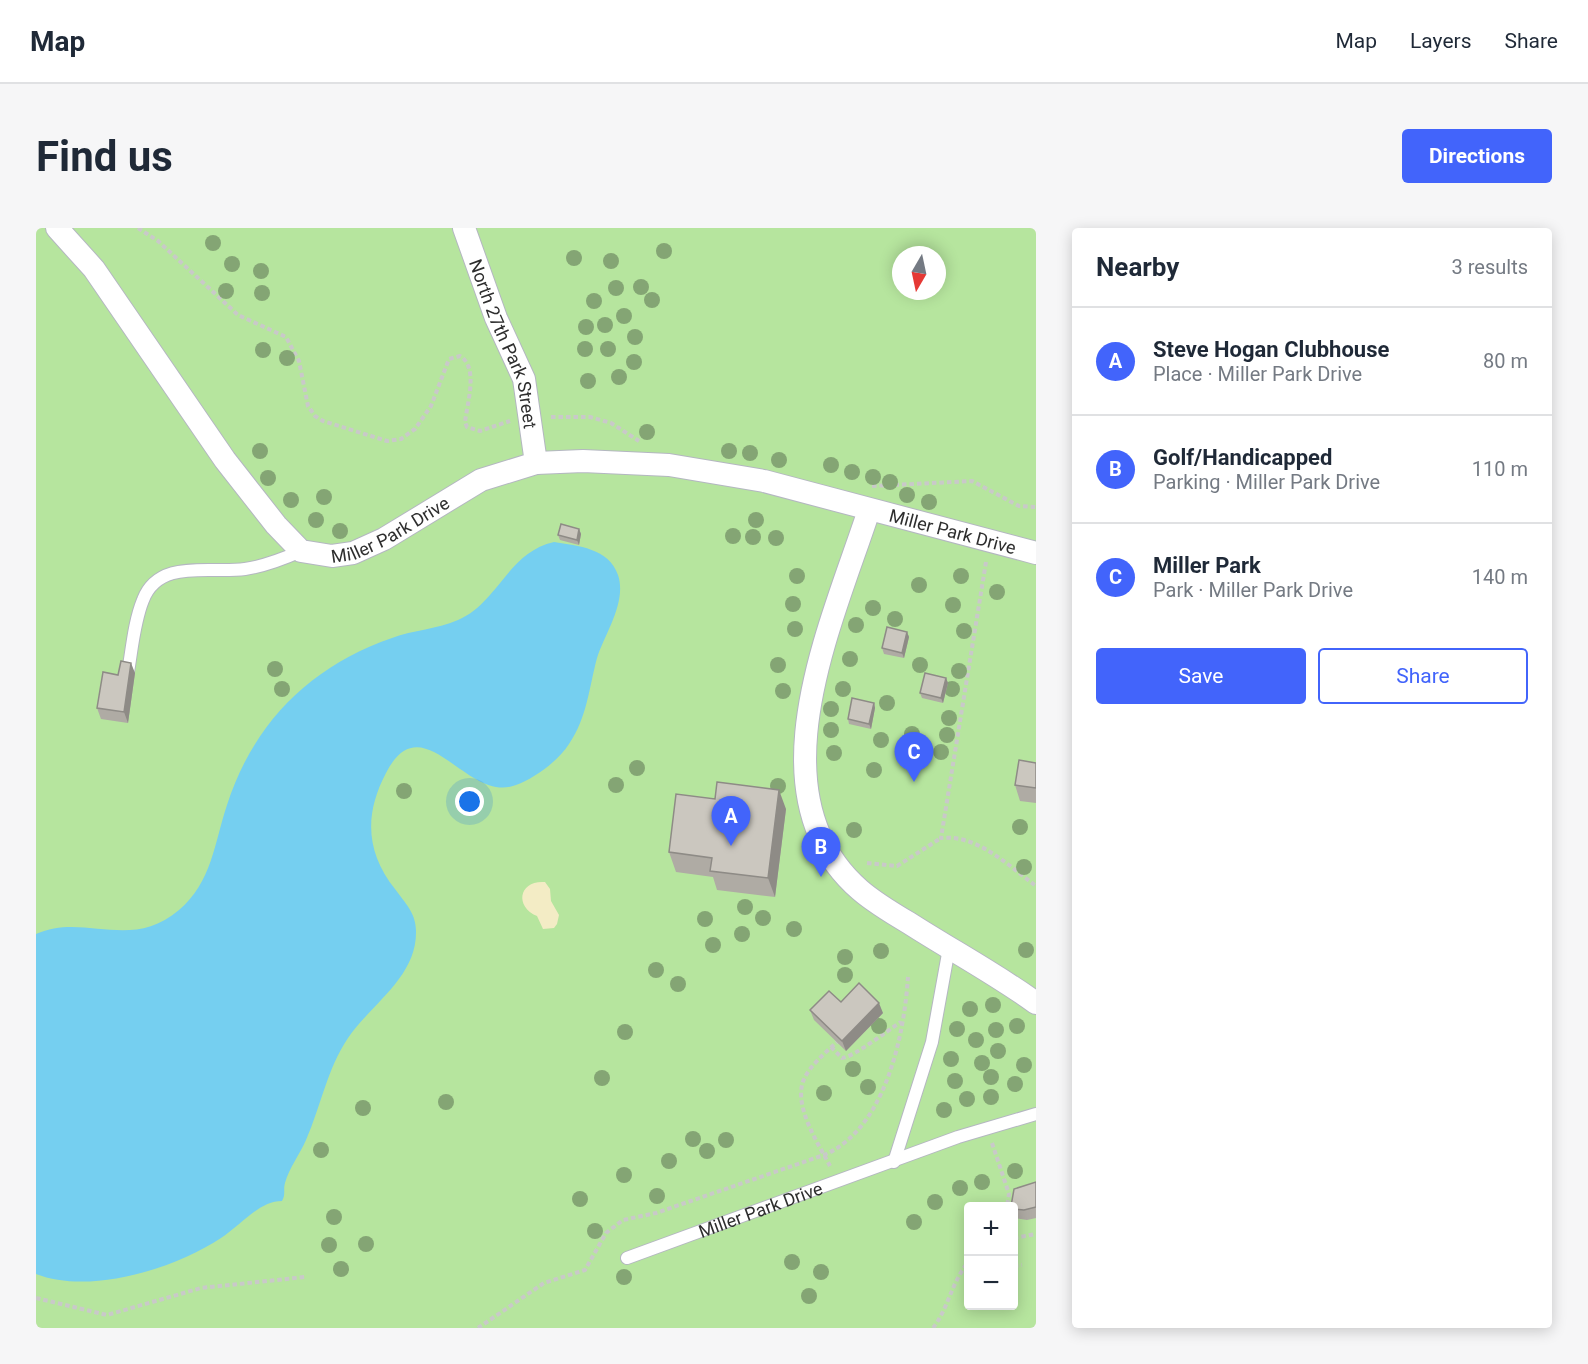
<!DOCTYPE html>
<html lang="en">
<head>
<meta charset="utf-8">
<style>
  :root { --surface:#fff; --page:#f6f6f7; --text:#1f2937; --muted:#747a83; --line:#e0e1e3; --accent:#4264fb }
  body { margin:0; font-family:Roboto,sans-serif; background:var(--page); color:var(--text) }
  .controls { position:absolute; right:18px; bottom:18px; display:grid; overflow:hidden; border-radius:6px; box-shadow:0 3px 15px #0003 }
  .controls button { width:54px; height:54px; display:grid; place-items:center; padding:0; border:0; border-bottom:2px solid var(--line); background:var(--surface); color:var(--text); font:30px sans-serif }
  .compass { position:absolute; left:856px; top:18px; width:54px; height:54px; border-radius:50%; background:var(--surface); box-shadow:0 3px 15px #0003; rotate:189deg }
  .you { position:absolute; left:434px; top:574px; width:21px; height:21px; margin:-15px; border:4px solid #fff; border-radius:50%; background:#1a73e8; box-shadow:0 0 0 9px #1a73e833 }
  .badge { display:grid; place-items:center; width:39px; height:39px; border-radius:50%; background:var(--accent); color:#fff; font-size:20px; font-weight:700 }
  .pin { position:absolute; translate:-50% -50px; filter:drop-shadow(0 2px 3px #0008) }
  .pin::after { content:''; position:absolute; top:32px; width:21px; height:18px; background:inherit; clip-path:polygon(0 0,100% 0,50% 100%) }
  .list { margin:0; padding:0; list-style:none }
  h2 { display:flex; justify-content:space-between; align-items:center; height:78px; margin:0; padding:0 24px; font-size:26px }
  h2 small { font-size:20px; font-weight:400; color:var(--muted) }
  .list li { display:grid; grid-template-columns:39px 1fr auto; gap:18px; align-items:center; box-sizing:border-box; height:108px; padding:0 24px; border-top:2px solid var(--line) }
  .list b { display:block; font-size:22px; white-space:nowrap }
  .list p { margin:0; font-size:20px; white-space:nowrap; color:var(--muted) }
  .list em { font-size:20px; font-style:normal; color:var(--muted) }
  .actions { display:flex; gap:12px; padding:18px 24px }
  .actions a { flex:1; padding:14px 0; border:2px solid var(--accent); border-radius:6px; text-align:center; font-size:21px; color:var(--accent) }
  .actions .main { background:var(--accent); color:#fff }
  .map { position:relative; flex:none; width:1000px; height:1100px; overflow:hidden; border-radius:6px }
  header { display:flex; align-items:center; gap:36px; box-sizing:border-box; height:84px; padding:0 30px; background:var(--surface); border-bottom:2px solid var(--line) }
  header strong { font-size:28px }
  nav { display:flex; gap:33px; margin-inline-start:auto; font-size:21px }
  .intro { display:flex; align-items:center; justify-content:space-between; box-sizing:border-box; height:144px; padding:0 36px }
  h1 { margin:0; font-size:42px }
  .button { padding:15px 27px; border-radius:6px; background:var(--accent); color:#fff; font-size:21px; font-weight:700 }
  main { display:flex; gap:36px; padding:0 36px }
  aside { flex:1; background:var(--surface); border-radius:6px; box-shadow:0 3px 15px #0003 }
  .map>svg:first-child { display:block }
  .green { fill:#b6e59e; fill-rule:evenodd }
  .sand { fill:#f3ecc5 }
  .water { fill:#75cff0 }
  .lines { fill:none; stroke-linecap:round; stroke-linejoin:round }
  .service-casing { stroke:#b4b7c1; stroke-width:14 }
  .minor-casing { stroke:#b4b7c1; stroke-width:24 }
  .path { stroke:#c9c9c9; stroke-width:4; stroke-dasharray:4.5 3; stroke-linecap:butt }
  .service { stroke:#fff; stroke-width:12 }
  .minor { stroke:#fff; stroke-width:22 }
  .tree { fill:#84a574 }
  .wall { fill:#afaba4 }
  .shaded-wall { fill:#8e8b86 }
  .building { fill:#cbc7bf; stroke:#8e8b86; stroke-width:1.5 }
  .labels { text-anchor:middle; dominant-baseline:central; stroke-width:4.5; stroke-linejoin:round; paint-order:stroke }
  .street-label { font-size:18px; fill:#2e2e2e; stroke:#fff }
</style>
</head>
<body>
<header>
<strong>Map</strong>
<nav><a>Map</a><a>Layers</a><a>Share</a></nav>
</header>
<div class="intro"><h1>Find us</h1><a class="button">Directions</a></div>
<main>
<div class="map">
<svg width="1000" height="1100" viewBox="0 0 1000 1100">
  <rect width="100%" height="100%" fill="#efe9e1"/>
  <path class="green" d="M0 0H1000V1100H0ZM865 27H901V63H865ZM933 978H978V1078H933Z"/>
  <path class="sand" d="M509 654 514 661 515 673 523 687 521 696 518 700 507 701 501 688C478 678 483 652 509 654Z"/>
  <path class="water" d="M518 314C542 318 573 320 582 347 591 374 569 405 561 430 553 460 551 490 533 516 522 533 499 550 480 557 431 577 387 473 350 545 328 587 330 624 359 661 369 675 380 685 380 703 381 749 336 775 312 810 291 841 285 878 270 912 264 926 253 940 249 955 247 962 250 966 246 973 223 973 205 997 185 1010 138 1041 54 1067 0 1046V706C48 684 94 724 143 682 176 654 178 616 191 577 217 496 274 438 356 410 377 402 402 401 422 392 462 375 472 324 518 314Z"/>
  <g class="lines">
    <defs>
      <g id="service">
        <path d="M92 444C96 421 98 394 107 372 123 330 174 346 209 341 229 338 247 331 265 323"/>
        <path d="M858 934 896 814 913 720"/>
        <path id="s1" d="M591 1030 922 909 1000 886"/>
      </g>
      <g id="minor">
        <path id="s2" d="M21 0 58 41 189 232 240 297 265 323 296 328 317 325 348 311 445 252 500 235 547 233 633 237 728 253 1000 325"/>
        <path id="s3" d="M428 0 460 90 488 151 500 235"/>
        <path d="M833 282C797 393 714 567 824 662 839 675 856 685 873 695 915 722 960 746 1000 775"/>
      </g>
    </defs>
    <use href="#service" class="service-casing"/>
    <use href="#minor" class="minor-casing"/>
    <path class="path" d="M102 0 122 13 202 87 250 109 263 133 272 178 279 188 287 193 351 213 365 211 379 201 395 178 413 131 424 128C443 139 431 176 429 194L431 199 444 203 474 193
      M515 189H554L575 195 603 213
      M836 258 936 253 983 278 1000 279
      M950 334 905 610C941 606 973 638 1000 658
      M831 635 861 638 905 610
      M795 819 806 830C818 829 852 802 865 794
      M956 915 973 966 971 978
      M794 938C782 915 755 875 769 849 776 836 789 825 801 814
      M978 1010 1000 1006
      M978 1038 986 1037
      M0 1070 71 1087 165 1060 269 1049
      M442 1100 508 1055 549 1042 570 1005 587 992 620 985 788 927C849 901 868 809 872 749
      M897 1100C913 1079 915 1055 933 1033"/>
    <use href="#service" class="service"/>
    <use href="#minor" class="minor"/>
  </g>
  <g class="tree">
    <circle cx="177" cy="15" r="8"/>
    <circle cx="628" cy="23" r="8"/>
    <circle cx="538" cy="30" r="8"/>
    <circle cx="575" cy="33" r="8"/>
    <circle cx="196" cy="36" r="8"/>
    <circle cx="225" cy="43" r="8"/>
    <circle cx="605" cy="59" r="8"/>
    <circle cx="580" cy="60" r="8"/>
    <circle cx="190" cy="63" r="8"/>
    <circle cx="226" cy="65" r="8"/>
    <circle cx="616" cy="72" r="8"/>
    <circle cx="558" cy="73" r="8"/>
    <circle cx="588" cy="88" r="8"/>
    <circle cx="569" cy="97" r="8"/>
    <circle cx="550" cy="99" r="8"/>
    <circle cx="599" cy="109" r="8"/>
    <circle cx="549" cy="121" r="8"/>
    <circle cx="572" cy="121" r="8"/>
    <circle cx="227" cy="122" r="8"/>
    <circle cx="251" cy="130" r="8"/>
    <circle cx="598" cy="134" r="8"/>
    <circle cx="583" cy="149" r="8"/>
    <circle cx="552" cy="153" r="8"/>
    <circle cx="611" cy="204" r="8"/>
    <circle cx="224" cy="223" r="8"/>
    <circle cx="693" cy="223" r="8"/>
    <circle cx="714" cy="225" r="8"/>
    <circle cx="743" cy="232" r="8"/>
    <circle cx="795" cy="237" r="8"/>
    <circle cx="816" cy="244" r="8"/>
    <circle cx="837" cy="249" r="8"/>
    <circle cx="232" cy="250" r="8"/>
    <circle cx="854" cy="254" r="8"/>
    <circle cx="871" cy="267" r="8"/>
    <circle cx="288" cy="269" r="8"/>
    <circle cx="255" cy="272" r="8"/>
    <circle cx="893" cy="274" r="8"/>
    <circle cx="280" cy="292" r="8"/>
    <circle cx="720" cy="292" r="8"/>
    <circle cx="304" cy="303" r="8"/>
    <circle cx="697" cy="308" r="8"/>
    <circle cx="717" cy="309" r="8"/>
    <circle cx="740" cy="310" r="8"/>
    <circle cx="761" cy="348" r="8"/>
    <circle cx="925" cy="348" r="8"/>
    <circle cx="883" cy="357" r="8"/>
    <circle cx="961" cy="364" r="8"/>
    <circle cx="757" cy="376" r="8"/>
    <circle cx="917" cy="377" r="8"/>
    <circle cx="837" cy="380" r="8"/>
    <circle cx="859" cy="391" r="8"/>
    <circle cx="820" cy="397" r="8"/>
    <circle cx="759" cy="401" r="8"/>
    <circle cx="928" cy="403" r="8"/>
    <circle cx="814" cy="431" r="8"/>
    <circle cx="742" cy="437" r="8"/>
    <circle cx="884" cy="437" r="8"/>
    <circle cx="239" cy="441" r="8"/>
    <circle cx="923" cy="443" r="8"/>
    <circle cx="246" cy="461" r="8"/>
    <circle cx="807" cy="461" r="8"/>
    <circle cx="916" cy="461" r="8"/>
    <circle cx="747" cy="463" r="8"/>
    <circle cx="851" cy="475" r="8"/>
    <circle cx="795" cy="481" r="8"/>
    <circle cx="913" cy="490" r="8"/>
    <circle cx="795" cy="502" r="8"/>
    <circle cx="876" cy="506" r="8"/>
    <circle cx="911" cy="507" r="8"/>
    <circle cx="845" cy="512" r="8"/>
    <circle cx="887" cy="524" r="8"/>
    <circle cx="905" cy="524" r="8"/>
    <circle cx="798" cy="525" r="8"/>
    <circle cx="601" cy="540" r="8"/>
    <circle cx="838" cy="542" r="8"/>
    <circle cx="580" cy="557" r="8"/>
    <circle cx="742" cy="558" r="8"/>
    <circle cx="368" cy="563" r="8"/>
    <circle cx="984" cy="599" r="8"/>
    <circle cx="818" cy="602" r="8"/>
    <circle cx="988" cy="639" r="8"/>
    <circle cx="709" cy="679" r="8"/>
    <circle cx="727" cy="690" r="8"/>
    <circle cx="669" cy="691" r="8"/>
    <circle cx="758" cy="701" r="8"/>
    <circle cx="706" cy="706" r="8"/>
    <circle cx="677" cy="717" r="8"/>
    <circle cx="990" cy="722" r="8"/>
    <circle cx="845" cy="723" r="8"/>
    <circle cx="809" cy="729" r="8"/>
    <circle cx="620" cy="742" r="8"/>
    <circle cx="809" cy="747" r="8"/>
    <circle cx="642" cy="756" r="8"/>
    <circle cx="957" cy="777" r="8"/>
    <circle cx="934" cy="781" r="8"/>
    <circle cx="843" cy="798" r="8"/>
    <circle cx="981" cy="798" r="8"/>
    <circle cx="921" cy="801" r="8"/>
    <circle cx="960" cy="802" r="8"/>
    <circle cx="589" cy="804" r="8"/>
    <circle cx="940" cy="812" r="8"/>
    <circle cx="962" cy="823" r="8"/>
    <circle cx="915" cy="831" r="8"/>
    <circle cx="946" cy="835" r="8"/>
    <circle cx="988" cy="837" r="8"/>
    <circle cx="817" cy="841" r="8"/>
    <circle cx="955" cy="849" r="8"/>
    <circle cx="566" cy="850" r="8"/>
    <circle cx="919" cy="853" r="8"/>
    <circle cx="979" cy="856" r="8"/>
    <circle cx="832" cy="859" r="8"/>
    <circle cx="788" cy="865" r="8"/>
    <circle cx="955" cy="869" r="8"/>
    <circle cx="931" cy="871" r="8"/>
    <circle cx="410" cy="874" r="8"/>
    <circle cx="327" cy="880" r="8"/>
    <circle cx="908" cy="882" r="8"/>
    <circle cx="657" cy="911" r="8"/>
    <circle cx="690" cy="912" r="8"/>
    <circle cx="285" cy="922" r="8"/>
    <circle cx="671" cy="923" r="8"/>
    <circle cx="633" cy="933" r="8"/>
    <circle cx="979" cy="943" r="8"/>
    <circle cx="588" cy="947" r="8"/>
    <circle cx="946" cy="954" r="8"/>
    <circle cx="924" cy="960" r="8"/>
    <circle cx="621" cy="968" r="8"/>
    <circle cx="544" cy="971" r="8"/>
    <circle cx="899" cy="974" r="8"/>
    <circle cx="298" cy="989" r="8"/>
    <circle cx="878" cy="994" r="8"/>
    <circle cx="559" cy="1003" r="8"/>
    <circle cx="330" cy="1016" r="8"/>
    <circle cx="293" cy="1017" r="8"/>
    <circle cx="756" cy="1034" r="8"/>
    <circle cx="305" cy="1041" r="8"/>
    <circle cx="785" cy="1044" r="8"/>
    <circle cx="588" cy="1049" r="8"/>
    <circle cx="773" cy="1068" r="8"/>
  </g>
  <path class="wall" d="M543 301 545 306 543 317 524 312 522 307Z
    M871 404 873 409 868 430 848 426 846 420Z
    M99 445 92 495 65 491 61 480 82 447Z
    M910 450 912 455 907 475 886 470 884 465Z
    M838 475 839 480 835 501 813 496 812 491Z
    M1000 535V575L984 573 979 557Z
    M750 581 739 669 681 662 677 649 640 644 633 624Z
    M805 774 847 785 810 823 778 792 774 782Z
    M1000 954V990L991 992 978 990V978Z"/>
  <path class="shaded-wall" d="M543 301 545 306 543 317 541 312Z
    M871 404 873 409 868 430 866 425Z
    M95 435 99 445 92 495 88 484Z
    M910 450 912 455 907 475 905 470Z
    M838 475 839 480 835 501 833 496Z
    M743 562 750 581 739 669 732 650Z
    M843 775 847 785 810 823 806 813Z"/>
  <path class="building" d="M525 296 543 301 541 312 522 307Z
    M851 399 871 404 866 425 846 420Z
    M85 433 95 435 88 484 61 480 67 444 82 447Z
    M889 445 910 450 905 470 884 465Z
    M816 470 838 475 833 496 812 491Z
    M983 532 1000 535V560L979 557Z
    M681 554 743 562 732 650 674 643 676 630 633 624 640 566 679 571Z
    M823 755 843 775 806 813 774 782 793 763 805 774Z
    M1000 954V979L988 982 978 981V978H975L978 961Z"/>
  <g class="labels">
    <g class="street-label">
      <text stroke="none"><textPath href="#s3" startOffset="123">North 27th Park Street</textPath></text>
      <text stroke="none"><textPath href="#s2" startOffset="501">Miller Park Drive</textPath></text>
      <text stroke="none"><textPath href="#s2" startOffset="1088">Miller Park Drive</textPath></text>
      <text stroke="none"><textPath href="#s1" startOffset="142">Miller Park Drive</textPath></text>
    </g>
  </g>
</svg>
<div class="controls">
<button>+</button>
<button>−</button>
</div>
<svg class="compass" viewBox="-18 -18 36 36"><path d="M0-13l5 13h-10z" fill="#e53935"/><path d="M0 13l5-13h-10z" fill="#747a83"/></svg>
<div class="you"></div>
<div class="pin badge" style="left:695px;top:618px">A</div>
<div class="pin badge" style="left:785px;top:649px">B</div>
<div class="pin badge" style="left:878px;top:554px">C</div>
</div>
<aside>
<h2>Nearby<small>3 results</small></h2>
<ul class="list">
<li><span class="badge">A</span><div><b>Steve Hogan Clubhouse</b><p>Place · Miller Park Drive</p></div><em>80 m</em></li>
<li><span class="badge">B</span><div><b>Golf/Handicapped</b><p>Parking · Miller Park Drive</p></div><em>110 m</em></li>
<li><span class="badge">C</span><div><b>Miller Park</b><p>Park · Miller Park Drive</p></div><em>140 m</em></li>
</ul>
<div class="actions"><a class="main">Save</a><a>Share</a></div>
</aside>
</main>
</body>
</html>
